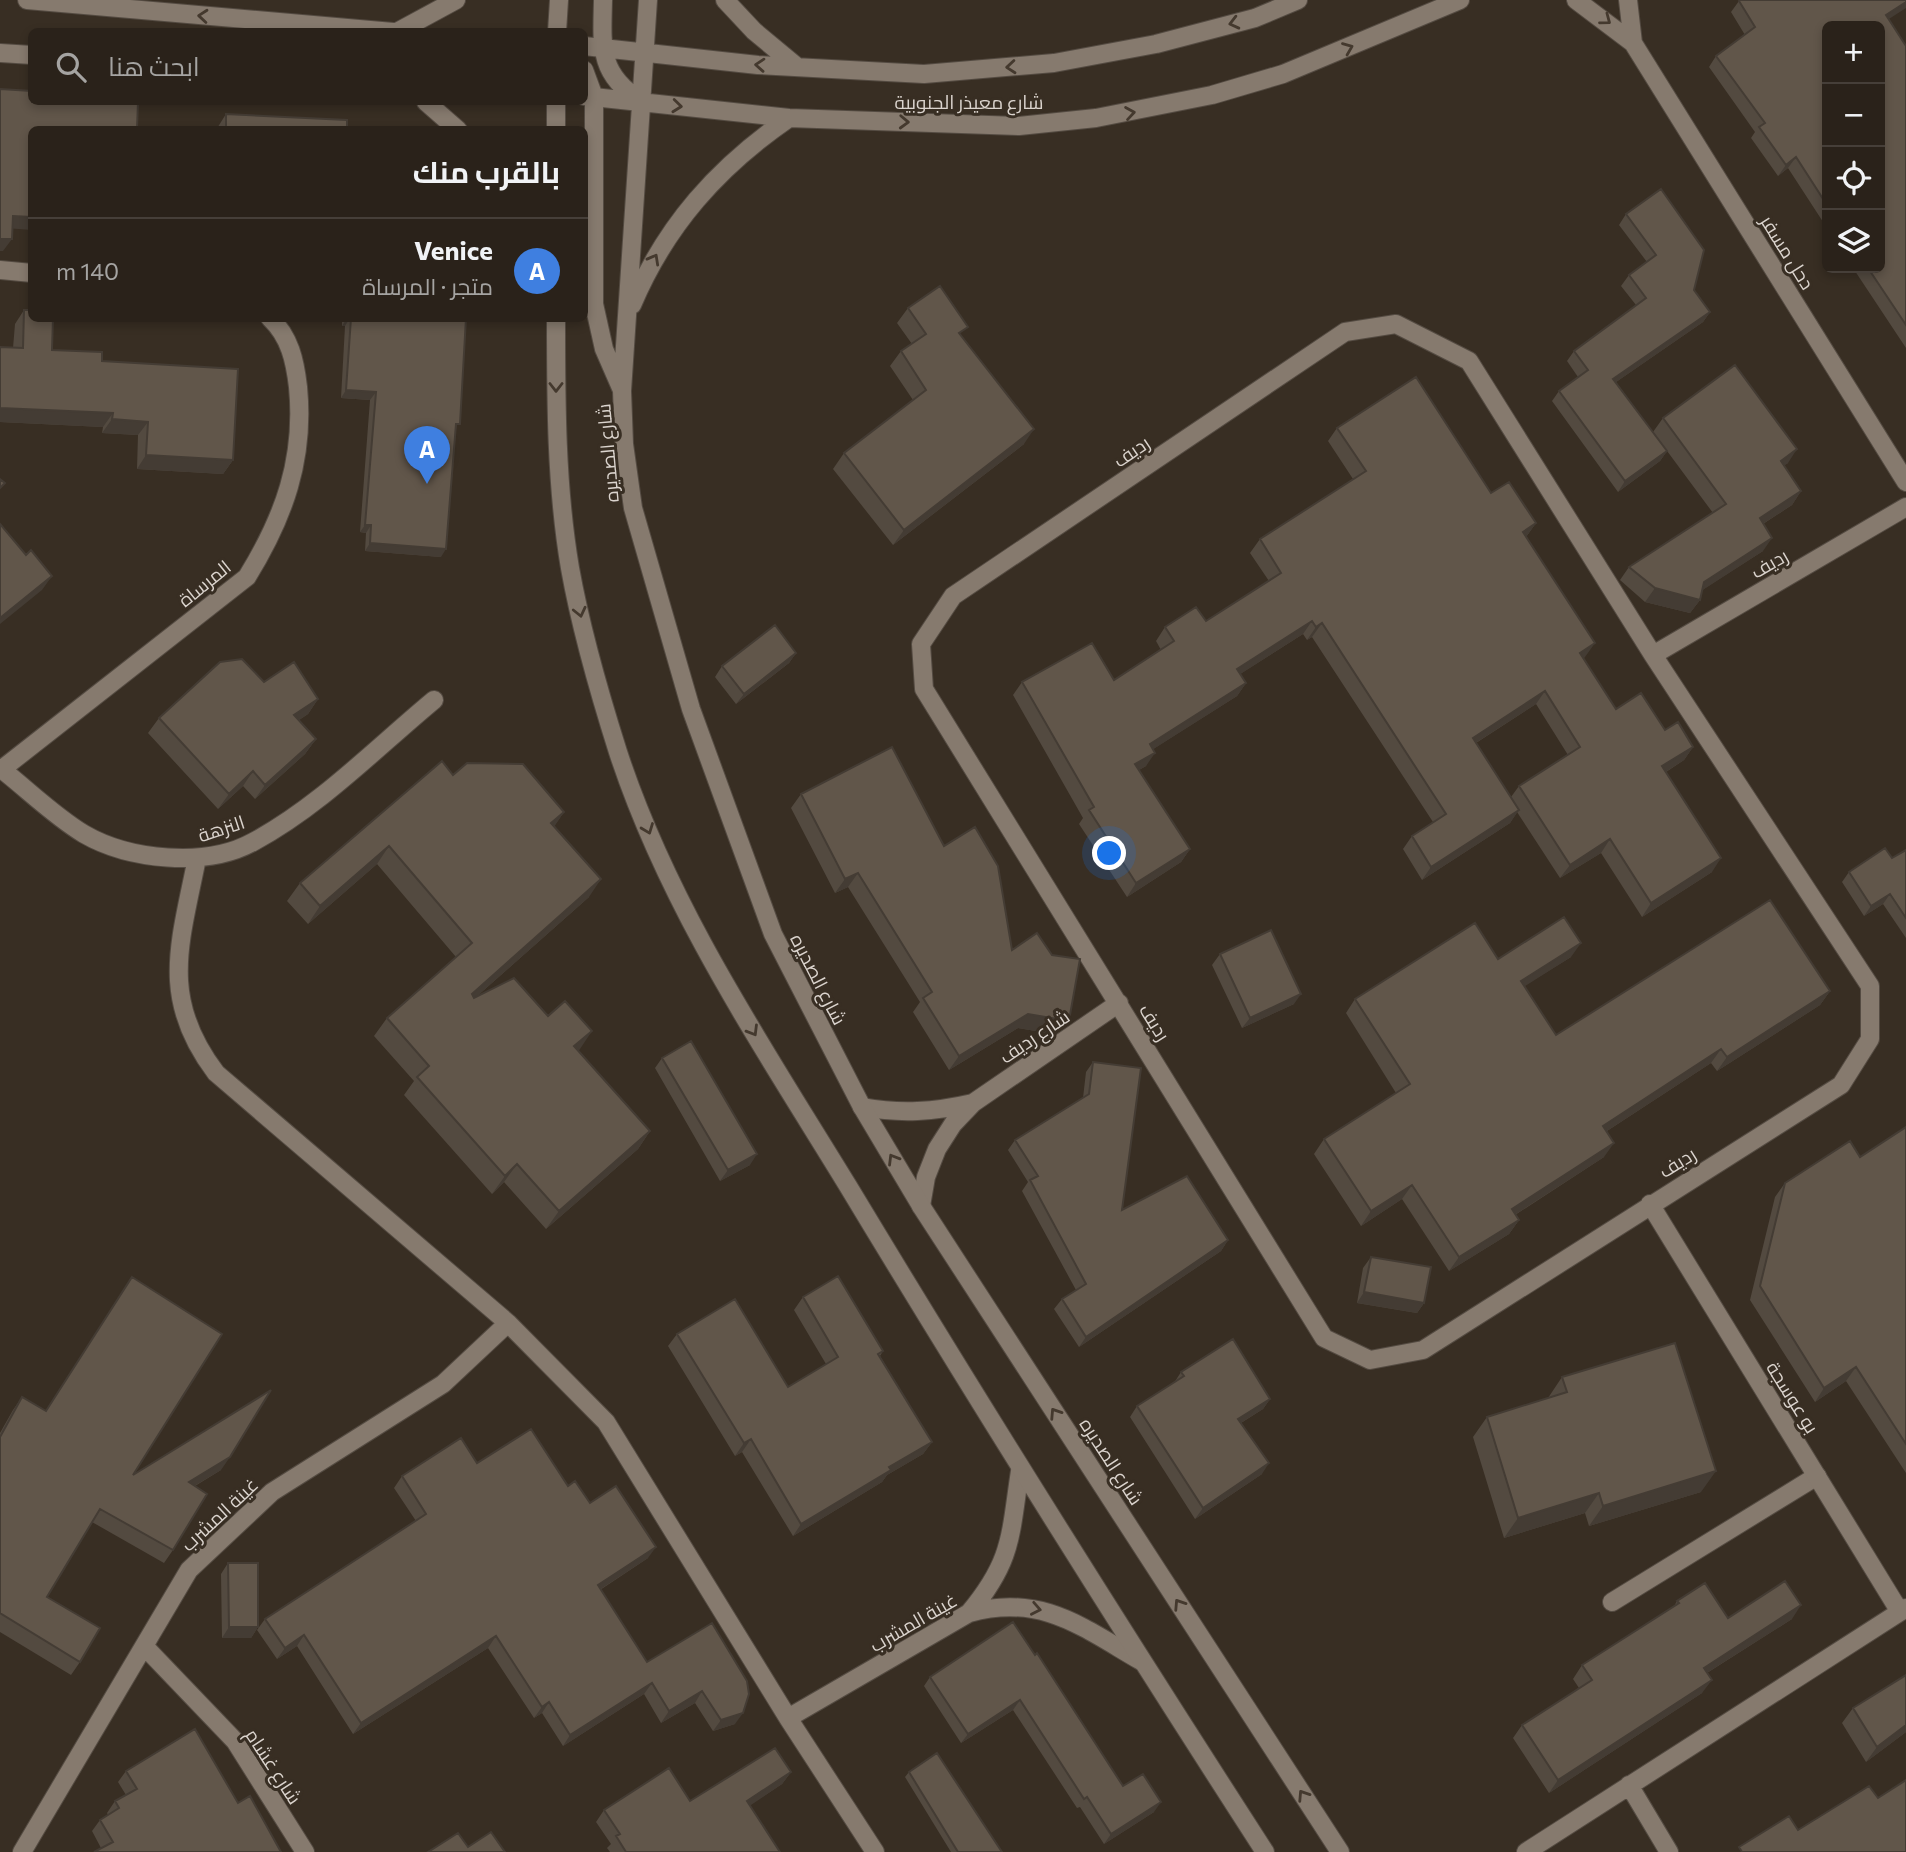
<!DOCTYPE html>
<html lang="ar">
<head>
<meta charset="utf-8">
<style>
  :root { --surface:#2a221a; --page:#322a23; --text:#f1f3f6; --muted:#a5a4a2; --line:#463f39; --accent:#b45309 }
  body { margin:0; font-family:Commissioner,Cairo,sans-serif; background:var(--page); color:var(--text); direction:rtl }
  .controls { position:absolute; right:21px; top:21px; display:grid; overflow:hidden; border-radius:10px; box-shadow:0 4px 10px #0003 }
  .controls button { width:63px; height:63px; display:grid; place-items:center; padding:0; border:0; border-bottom:2px solid var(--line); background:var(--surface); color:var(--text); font:35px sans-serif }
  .you { position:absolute; left:1110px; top:854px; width:24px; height:24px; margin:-18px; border:5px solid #fff; border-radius:50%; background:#1a73e8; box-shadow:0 0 0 10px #1a73e833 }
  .badge { display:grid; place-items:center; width:46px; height:46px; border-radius:50%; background:var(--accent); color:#fff; font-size:23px; font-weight:700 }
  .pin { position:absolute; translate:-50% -58px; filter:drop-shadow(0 2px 4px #0008) }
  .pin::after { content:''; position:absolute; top:37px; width:24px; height:21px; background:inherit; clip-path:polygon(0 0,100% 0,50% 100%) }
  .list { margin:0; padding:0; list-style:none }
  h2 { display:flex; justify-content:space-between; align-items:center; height:91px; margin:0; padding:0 28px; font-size:30px }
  h2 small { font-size:23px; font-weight:400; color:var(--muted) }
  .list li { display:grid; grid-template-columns:46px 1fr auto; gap:21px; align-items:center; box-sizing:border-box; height:105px; padding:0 28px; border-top:2px solid var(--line) }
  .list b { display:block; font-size:26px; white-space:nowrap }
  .list p { margin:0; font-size:23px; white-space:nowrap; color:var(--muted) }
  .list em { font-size:23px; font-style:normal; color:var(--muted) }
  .icon { flex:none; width:38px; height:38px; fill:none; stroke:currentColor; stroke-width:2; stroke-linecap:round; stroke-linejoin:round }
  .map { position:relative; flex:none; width:1906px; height:1852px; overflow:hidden; direction:ltr }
  .search { position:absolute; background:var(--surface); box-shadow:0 4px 10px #0003; left:28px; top:28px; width:560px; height:77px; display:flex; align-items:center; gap:18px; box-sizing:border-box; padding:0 24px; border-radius:10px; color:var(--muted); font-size:26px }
  .panel { position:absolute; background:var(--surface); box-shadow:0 4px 10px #0003; left:28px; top:126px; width:560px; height:196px; border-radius:10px; direction:rtl }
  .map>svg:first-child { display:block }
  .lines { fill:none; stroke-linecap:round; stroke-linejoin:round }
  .lane-casing { stroke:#544b42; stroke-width:20 }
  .street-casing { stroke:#544b42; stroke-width:20 }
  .secondary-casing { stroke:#544b42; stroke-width:20 }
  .lane { stroke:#867a6e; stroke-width:18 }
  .street { stroke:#867a6e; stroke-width:18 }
  .secondary { stroke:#867a6e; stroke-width:18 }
  .wall { fill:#534a40; fill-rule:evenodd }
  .shaded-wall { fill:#443c34 }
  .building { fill:#61564a; stroke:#443c34; stroke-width:2 }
  .oneway { stroke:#44392e }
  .labels { text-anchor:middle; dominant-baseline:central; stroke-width:6; stroke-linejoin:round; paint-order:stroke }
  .street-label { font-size:19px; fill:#dbd4ce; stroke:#382e23 }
</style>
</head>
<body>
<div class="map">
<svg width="1906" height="1852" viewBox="0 0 1906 1852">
  <rect width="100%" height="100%" fill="#382e23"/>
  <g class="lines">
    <defs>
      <path id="lane" d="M1612 1602 1817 1476"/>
      <path id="street" d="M1576 0 1633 43 1906 482
        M1628 0 1633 43
        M0 270 32 273
        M1396 324 1469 361 1653 655 1870 986V1039L1841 1085 1423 1350 1370 1360 1324 1338 924 689 921 644 953 596 1345 332Z
        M1653 655 1906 507
        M0 768C27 789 54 816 84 834 129 860 206 868 253 842 320 806 376 748 434 700
        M2 769 247 577C284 517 305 459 298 387 295 361 290 337 270 318
        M197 858C180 944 159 998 216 1073L508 1323 606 1422 788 1718 875 1852
        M862 1107C901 1114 934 1112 973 1103
        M1650 1204 1900 1612
        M921 1206 926 1177 937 1149 953 1124 973 1103 1119 1003
        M969 1613C1013 1560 1010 1536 1020 1471
        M145 1647 235 1741 305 1852
        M788 1718 969 1613C1041 1593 1082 1627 1141 1661
        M1629 1785 1669 1852
        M22 1852 189 1570 272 1492 443 1384 508 1323
        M1526 1852 1906 1608"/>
      <path id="secondary" d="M27 0 393 32
        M603 0C602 45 598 74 640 100
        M648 0 622 391 624 444 633 508 691 709 773 934 862 1107 921 1206 1340 1852
        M725 0 754 31 796 66
        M397 32 456 0
        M557 32 559 0
        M584 46 758 65 924 74 1054 63 1156 44 1255 18 1298 0
        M0 53 32 55
        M584 70 594 97V304L604 349 621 388
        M584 96 789 118 1019 126 1096 118 1212 95 1283 74 1460 0
        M426 102 458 130
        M556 102V130
        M632 305C666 225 718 167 789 118
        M556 318C556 401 556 486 570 568 581 630 599 692 618 752 669 908 763 1047 848 1186 983 1410 1123 1632 1265 1852"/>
    </defs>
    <use href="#lane" class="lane-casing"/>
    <use href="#street" class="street-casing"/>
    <use href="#secondary" class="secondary-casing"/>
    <use href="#lane" class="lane"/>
    <use href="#street" class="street"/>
    <use href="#secondary" class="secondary"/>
  </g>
  <path class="wall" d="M1739 1 1889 19 1906 46V348L1853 268H1880L1827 26V228L1788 168 1778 176 1751 138 1755 132 1709 67 1716 56 1745 35 1731 12Z
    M226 114 347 130H216Z
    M1626 214 1694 290 1710 312 1703 322 1616 382 1667 451 1660 461 1618 492 1552 401 1559 391 1578 377 1567 361 1574 351 1636 305 1621 286 1629 275 1647 262 1619 225Z
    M908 308 961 336 1024 444 893 545 833 469 844 453 913 400 890 366 901 351 912 344 897 323Z
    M24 310 52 350 102 361 233 460 223 474 137 469 138 435 102 433 103 427 0 422V347L13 348 15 324Z
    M342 318H466L456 430 441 557 365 551 366 533 360 532 370 400 341 398 345 326H342Z
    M1663 418 1788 463 1784 465 1801 491 1792 505 1763 524V551L1702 590 1700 600 1690 613 1645 602 1620 580 1629 567 1713 513 1653 432Z
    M1337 428 1491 493 1536 523 1526 537 1585 657 1583 658 1616 709 1665 730 1693 747 1684 760 1666 772 1712 872 1642 917 1601 853 1560 878 1517 812 1510 823 1422 880 1403 849 1412 836 1433 822 1312 637 1307 640 1303 634 1240 674 1246 683 1237 696 1153 749 1146 766 1139 770 1190 849 1181 862 1127 897 1079 824 1083 818 1013 695 1022 682 1114 680 1161 650 1156 641 1165 627 1206 621 1269 581 1250 553 1260 539 1353 479 1328 441ZM1536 704 1568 755 1519 786 1511 797 1476 743Z
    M796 653 789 663 736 704 715 677 722 666Z
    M264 682 318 699 308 714 299 720 316 739 305 754 255 799 243 786 218 809 148 733 159 718Z
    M453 775 564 812 554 826 589 897 476 997 548 1016 580 1049 578 1050 650 1131 638 1149 546 1229 504 1182 492 1194 404 1095 414 1081 374 1036 387 1018 456 957 377 864 308 924 287 901 300 883Z
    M801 794 944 846 1012 950 1070 1015 1060 1029 1053 1034 1018 1028 949 1070 913 1012 920 1002 848 887 835 893 791 808Z
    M1906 850V938L1883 904 1864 916 1842 882 1849 872 1892 858Z
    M1220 954 1294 1004 1242 1028 1212 965Z
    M1571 957 1524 986 1556 1035 1830 991 1820 1005 1717 1071 1711 1063 1607 1131 1604 1157 1515 1215 1519 1220 1509 1234 1449 1271 1402 1199 1361 1226 1314 1154 1324 1139 1396 1093 1346 1013 1355 999 1498 959Z
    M662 1058 750 1165 720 1181 655 1068Z
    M1093 1062 1122 1210 1228 1240 1221 1251 1079 1347 1054 1309 1062 1299 1076 1290 1022 1191 1028 1182 1008 1150 1015 1140 1083 1098 1086 1072Z
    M1906 1127V1473L1846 1381 1815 1402 1750 1300 1775 1197 1785 1183 1860 1157Z
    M1371 1257 1424 1303 1417 1313 1357 1303 1363 1268Z
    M132 1277 133 1475 221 1470 195 1486 173 1550 164 1563 92 1522 47 1597 80 1662 71 1675 0 1632V1433L13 1410 22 1397 46 1411Z
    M803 1297 883 1351 880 1356 932 1442 923 1454 887 1475 882 1482 793 1536 742 1452 735 1456 668 1346 677 1334 788 1387 826 1364 794 1310Z
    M1181 1372 1270 1399 1263 1409 1241 1423 1262 1474 1195 1519 1130 1417 1137 1406 1174 1383Z
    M1562 1377 1701 1492 1589 1526 1585 1513 1504 1538 1473 1437 1487 1417 1548 1398Z
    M477 1463 568 1486 590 1503 648 1558 600 1590 647 1662 712 1623 735 1724 713 1731 695 1703 661 1723 644 1694 563 1746 542 1713 534 1718 488 1648 353 1734 297 1646 277 1659 257 1630 265 1619 416 1521 394 1488 402 1476Z
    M228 1563 258 1627 251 1638H222L221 1574Z
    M1677 1601 1728 1618 1792 1619 1707 1673 1702 1693 1549 1793 1513 1738 1522 1725 1579 1688 1573 1679 1582 1665 1673 1608Z
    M1013 1622 1123 1786 1154 1812 1104 1844 1080 1807 1077 1808 1013 1710 961 1743 924 1686 930 1677Z
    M1853 1708 1906 1732 1866 1762 1842 1723Z
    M126 1771 238 1803 101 1848 92 1831 100 1820 108 1815 107 1813 115 1801 126 1795 118 1782Z
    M791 1772 782 1784 750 1805 780 1852H610L607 1848 611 1844 596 1822 604 1810 690 1801Z
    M909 1772 1002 1852H951L905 1777Z"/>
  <path class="shaded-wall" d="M1906 2V8L1878 26 1886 15Z
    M1796 157 1788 168 1778 176 1786 165Z
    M13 216 32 217V230L5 228Z
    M0 239H12L3 251H0Z
    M1710 312 1703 322 1606 389 1613 379Z
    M347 318H350L345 326H342Z
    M346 390 376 392 370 400 341 398Z
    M0 408 113 413 103 427 0 422Z
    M112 419 148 422 138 435 102 433Z
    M1034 429 1024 444 893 545 904 530Z
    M1797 449 1788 463 1772 474 1781 461Z
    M1667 451 1660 461 1618 492 1625 481Z
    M146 455 233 460 223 474 137 469Z
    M1801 491 1792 505 1750 532 1760 518Z
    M1536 523 1526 537 1523 532Z
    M365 525H371L366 533 360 532Z
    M1772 538 1763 551 1695 595 1704 582Z
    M370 543 446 549 441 557 365 551Z
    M52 576 42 590 0 624V618Z
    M1655 588 1700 600 1690 613 1645 602Z
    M1312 621 1303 634 1228 682 1237 669Z
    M1322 623 1312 637 1307 640 1316 627Z
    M1595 643 1585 657 1570 666 1580 653Z
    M796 653 789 663 736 704 744 694Z
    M1246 683 1237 696 1141 757 1150 744Z
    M1545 691 1536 704 1463 751 1473 738Z
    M318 699 308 714 284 730 294 715Z
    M316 739 305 754 255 799 265 785Z
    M1693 747 1684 760 1653 780 1662 766Z
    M1155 753 1146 766 1125 778 1135 764Z
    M253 771 243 786 218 809 229 794Z
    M1519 810 1510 823 1422 880 1431 867Z
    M564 812 552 830 551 823Z
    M1610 839 1601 853 1560 878 1570 865Z
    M389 846 377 864 308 924 320 906Z
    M1190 849 1181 862 1127 897 1136 883Z
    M1721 858 1712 872 1642 917 1651 903Z
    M858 873 848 887 835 893 845 879Z
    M601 879 589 897 459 1012 472 994Z
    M1890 894 1883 904 1864 916 1871 906Z
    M1581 943 1571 957 1511 995 1521 981Z
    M1830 991 1820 1005 1717 1071 1727 1057Z
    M1301 994 1294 1004 1242 1028 1250 1018Z
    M1028 1014 1070 1015 1060 1029 1053 1034 1018 1028 949 1070 959 1056Z
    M592 1031 580 1049 562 1064 574 1046Z
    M1721 1049 1711 1063 1593 1140 1603 1126Z
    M650 1131 638 1149 546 1229 559 1211Z
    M1614 1143 1604 1157 1502 1223 1512 1209Z
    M757 1154 750 1165 720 1181 728 1170Z
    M517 1164 504 1182 492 1194 505 1176Z
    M1412 1185 1402 1199 1361 1226 1371 1211Z
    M1519 1220 1509 1234 1449 1271 1459 1257Z
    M1228 1240 1221 1251 1079 1347 1086 1337Z
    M1364 1292 1424 1303 1417 1313 1357 1303Z
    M1856 1367 1846 1381 1815 1402 1824 1388Z
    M1270 1399 1263 1409 1231 1429 1238 1419Z
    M751 1439 742 1452 735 1456 744 1443Z
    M932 1442 923 1454 887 1475 882 1482 793 1536 801 1524 889 1467Z
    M230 1457 221 1470 179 1495 189 1482Z
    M1269 1463 1262 1474 1195 1519 1203 1508Z
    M1716 1471 1701 1492 1589 1526 1603 1506Z
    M1599 1493 1585 1513 1504 1538 1518 1518Z
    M656 1547 648 1558 590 1596 598 1585Z
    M1801 1605 1792 1619 1694 1681 1704 1668Z
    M229 1627H258L251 1638H222Z
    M304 1635 297 1646 277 1659 285 1648Z
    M496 1636 488 1648 353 1734 361 1723Z
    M1712 1680 1702 1693 1549 1793 1558 1780Z
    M652 1683 644 1694 563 1746 570 1735Z
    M702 1691 695 1703 661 1723 669 1711Z
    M1020 1700 1013 1710 961 1743 968 1734Z
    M549 1702 542 1713 534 1718 542 1707Z
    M743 1713 735 1724 713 1731 721 1720Z
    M1906 1725V1732L1866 1762 1877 1747Z
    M791 1772 782 1784 739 1813 747 1801Z
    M1161 1802 1154 1812 1104 1844 1111 1834Z"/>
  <path class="building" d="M1740 0H1906V2L1886 15 1906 46V325L1868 268H1880V26H1827V205L1796 157 1786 165 1759 127 1765 123 1716 56 1755 27 1739 1Z
    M0 89 32 91V102H138L137 129 121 128 120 130H32V217L13 216 12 239H0Z
    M226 114 347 120V130H226Z
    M1661 189 1704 250 1694 290 1710 312 1613 379 1667 451 1625 481 1559 391 1588 370 1574 351 1646 298 1629 275 1656 255 1626 214Z
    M940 286 968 327 959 333 1034 429 904 530 844 453 926 390 901 351 926 334 908 308Z
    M24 310H32V318H53L52 350 102 352V361L238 369 233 460 146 455 148 422 112 419 113 413 0 408V347L23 348Z
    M351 318H466L460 424H456L446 549 370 543 371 525H365L376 392 346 390Z
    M1735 365 1797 449 1781 461 1801 491 1760 518 1772 538 1704 582 1700 600 1655 588 1629 567 1726 504 1663 418Z
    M1416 377 1491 493 1509 482 1536 523 1523 532 1595 643 1580 653 1616 709 1641 693 1665 730 1678 722 1693 747 1662 766 1721 858 1651 903 1610 839 1570 865 1519 786 1580 747 1545 691 1473 738 1519 810 1431 867 1412 836 1446 814 1322 623 1316 627 1312 621 1237 669 1246 683 1150 744 1155 753 1135 764 1190 849 1136 883 1089 810 1094 807 1022 682 1092 643 1114 680 1174 641 1165 627 1196 607 1206 621 1281 573 1260 539 1366 471 1337 428Z
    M0 479 5 483 0 488Z
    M0 524 26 555 31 550 52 576 0 618Z
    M775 625 796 653 744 694 722 666Z
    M242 659 264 682 294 662 318 699 294 715 316 739 265 785 253 771 229 794 159 718 220 662Z
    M892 747 944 846 975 827 998 866 1012 950 1037 933 1052 955 1080 959 1070 1015 1063 1020 1028 1014 959 1056 923 998 932 992 858 873 845 879 801 794Z
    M442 761 453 775 467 763 523 764 564 812 551 823 601 879 472 994 474 998 514 978 548 1016 565 1001 592 1031 574 1046 650 1131 559 1211 517 1164 505 1176 417 1077 429 1066 387 1018 472 943 389 846 320 906 300 883Z
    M1885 848 1892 858 1906 850V918L1890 894 1871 906 1849 872Z
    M1770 900 1830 991 1727 1057 1721 1049 1603 1126 1614 1143 1512 1209 1519 1220 1459 1257 1412 1185 1371 1211 1324 1139 1410 1084 1355 999 1475 923 1498 959 1564 917 1581 943 1521 981 1556 1035Z
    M1271 930 1301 994 1250 1018 1220 954Z
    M691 1041 757 1154 728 1170 662 1058Z
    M1093 1062 1141 1068 1122 1210 1187 1176 1228 1240 1086 1337 1062 1299 1086 1284 1030 1180 1038 1176 1015 1140 1089 1094Z
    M1906 1127V1444L1856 1367 1824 1388 1760 1286 1785 1183 1850 1141 1860 1157Z
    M1371 1257 1431 1267 1424 1303 1364 1292Z
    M838 1276 883 1351 878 1354 932 1442 889 1467 891 1470 801 1524 751 1439 744 1443 677 1334 735 1299 788 1387 838 1357 803 1297Z
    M132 1277 222 1334 133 1475 271 1390 230 1457 189 1482 207 1494 173 1550 100 1509 47 1597 100 1628 80 1662 0 1613V1437L22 1397 46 1411Z
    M1233 1339 1270 1399 1238 1419 1269 1463 1203 1508 1137 1406 1184 1376 1181 1372Z
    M1675 1343 1716 1471 1603 1506 1599 1493 1518 1518 1487 1417 1567 1392 1562 1377Z
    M531 1429 568 1486 575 1481 590 1503 616 1486 656 1547 598 1585 647 1662 712 1623 747 1681 749 1694 743 1713 721 1720 702 1691 669 1711 652 1683 570 1735 549 1702 542 1707 496 1636 361 1723 304 1635 285 1648 265 1619 426 1514 402 1476 461 1438 477 1463Z
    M228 1563H258V1627H229Z
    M1785 1581 1801 1605 1704 1668 1712 1680 1558 1780 1522 1725 1592 1680 1582 1665 1679 1603 1677 1601 1705 1583 1728 1618Z
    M1013 1622 1035 1655 1037 1653 1123 1786 1143 1774 1161 1802 1111 1834 1087 1797 1084 1799 1020 1700 968 1734 930 1677Z
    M1906 1675V1725L1877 1747 1853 1708Z
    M195 1729 238 1803 250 1796 281 1852H94L113 1842 100 1820 119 1808 115 1801 137 1789 126 1771Z
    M775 1748 791 1772 747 1801 780 1852H626L616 1836 620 1834 604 1810 669 1768 690 1801Z
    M937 1753 1002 1852H958L909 1772Z
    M1906 1780V1852H1742L1739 1847 1789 1816 1798 1830 1869 1786 1878 1798Z
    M491 1832 505 1852H428L458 1833 468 1847Z"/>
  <defs><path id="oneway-chevron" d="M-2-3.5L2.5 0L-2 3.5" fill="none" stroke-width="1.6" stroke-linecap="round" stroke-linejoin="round" transform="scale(1.75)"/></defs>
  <g class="oneway">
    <use href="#oneway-chevron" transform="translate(203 16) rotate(-175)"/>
    <use href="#oneway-chevron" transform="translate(1606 20) rotate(37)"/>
    <use href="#oneway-chevron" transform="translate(1234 23) rotate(166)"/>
    <use href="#oneway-chevron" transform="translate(1348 48) rotate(-22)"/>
    <use href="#oneway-chevron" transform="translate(760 65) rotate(-176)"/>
    <use href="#oneway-chevron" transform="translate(1011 67) rotate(175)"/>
    <use href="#oneway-chevron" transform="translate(677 106) rotate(6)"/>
    <use href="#oneway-chevron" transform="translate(1130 113) rotate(-9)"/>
    <use href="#oneway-chevron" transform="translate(904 122) rotate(2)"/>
    <use href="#oneway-chevron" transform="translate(654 259) rotate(-61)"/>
    <use href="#oneway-chevron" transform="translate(556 387) rotate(90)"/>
    <use href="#oneway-chevron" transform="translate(580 612) rotate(77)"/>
    <use href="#oneway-chevron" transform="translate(648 829) rotate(69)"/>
    <use href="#oneway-chevron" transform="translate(753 1031) rotate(59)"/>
    <use href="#oneway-chevron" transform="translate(893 1159) rotate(-121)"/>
    <use href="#oneway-chevron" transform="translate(1055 1413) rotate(-123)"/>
    <use href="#oneway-chevron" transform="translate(1179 1604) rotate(-123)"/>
    <use href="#oneway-chevron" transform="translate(1036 1609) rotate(11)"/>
    <use href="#oneway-chevron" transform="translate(1303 1795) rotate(-123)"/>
  </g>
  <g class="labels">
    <g class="street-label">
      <text x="969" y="101">شارع معيذر الجنوبية</text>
      <text transform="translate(1788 252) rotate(58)">دحل مسفر</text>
      <text transform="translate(1131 451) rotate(-34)">رديف</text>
      <text transform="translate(607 453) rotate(-95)">شارع الصديره</text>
      <text transform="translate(1769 563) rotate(-30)">رديف</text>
      <text transform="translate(204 583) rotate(-39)">المرساة</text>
      <text transform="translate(221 828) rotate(-18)">النزهة</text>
      <text transform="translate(819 979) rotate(63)">شارع الصديره</text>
      <text transform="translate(1155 1022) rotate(58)">رديف</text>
      <text transform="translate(1034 1036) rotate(-34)">شارع رديف</text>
      <text transform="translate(1677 1162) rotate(-32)">رديف</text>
      <text transform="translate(1793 1397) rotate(58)">بو عوسجة</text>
      <text transform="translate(1112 1461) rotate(57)">شارع الصديره</text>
      <text transform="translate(219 1514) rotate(-43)">غينة المشرب</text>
      <text transform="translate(913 1622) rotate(-30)">غينة المشرب</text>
      <text transform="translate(274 1766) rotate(57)">شارع غشام</text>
    </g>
  </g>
</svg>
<div class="controls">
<button>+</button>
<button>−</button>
<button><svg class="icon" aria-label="locate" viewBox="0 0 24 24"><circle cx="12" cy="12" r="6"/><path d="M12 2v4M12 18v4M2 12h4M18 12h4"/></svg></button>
<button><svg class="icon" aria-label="layers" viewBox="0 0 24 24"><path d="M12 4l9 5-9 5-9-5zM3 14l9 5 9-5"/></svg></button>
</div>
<div class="you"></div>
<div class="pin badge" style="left:427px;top:484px;background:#3f7fe0">A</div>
<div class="search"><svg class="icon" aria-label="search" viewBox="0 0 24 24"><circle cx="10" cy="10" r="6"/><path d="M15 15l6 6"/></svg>ابحث هنا</div>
<section class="panel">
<h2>بالقرب منك<small></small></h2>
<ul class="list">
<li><span class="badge" style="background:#3f7fe0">A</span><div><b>Venice</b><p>متجر · المرساة</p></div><em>140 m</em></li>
</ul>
</section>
</div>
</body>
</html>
